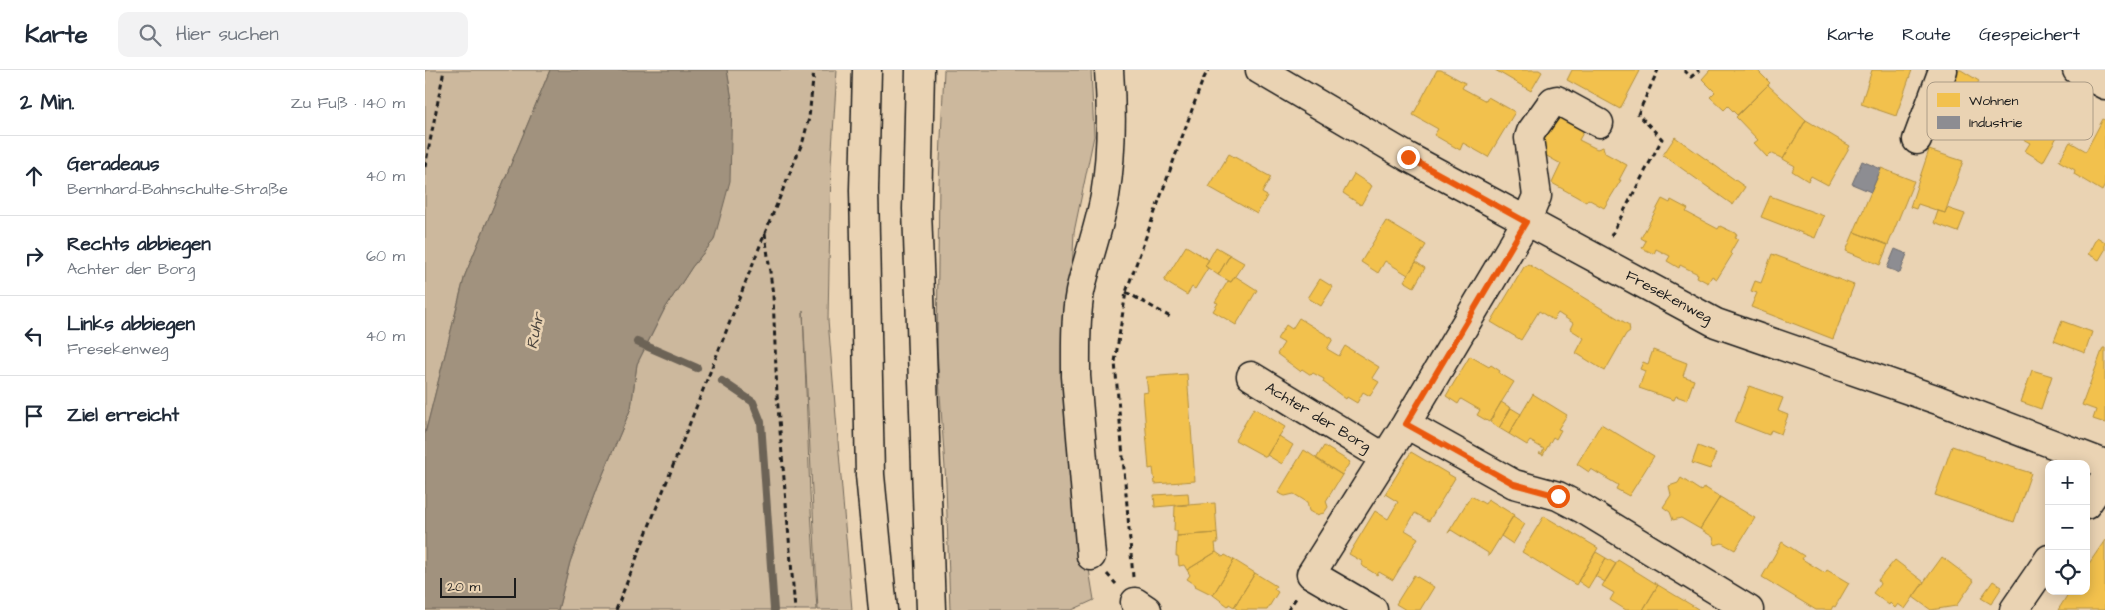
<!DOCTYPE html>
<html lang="de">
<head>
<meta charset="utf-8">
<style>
  :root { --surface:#fff; --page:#f2f2f3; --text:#1f2937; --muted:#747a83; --line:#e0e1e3 }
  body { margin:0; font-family:"Architects Daughter",sans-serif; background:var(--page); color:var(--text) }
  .controls { position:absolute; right:15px; bottom:15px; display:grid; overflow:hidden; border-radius:10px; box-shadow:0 2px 12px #0003 }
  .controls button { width:45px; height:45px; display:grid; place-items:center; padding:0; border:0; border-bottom:1px solid var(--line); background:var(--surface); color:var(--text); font:25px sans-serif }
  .scale { position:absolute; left:15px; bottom:12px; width:76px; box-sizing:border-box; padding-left:5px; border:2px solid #1c1c1c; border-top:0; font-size:14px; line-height:18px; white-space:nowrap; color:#1c1c1c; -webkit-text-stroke:4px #ead3b3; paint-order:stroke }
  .stop { position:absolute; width:15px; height:15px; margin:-11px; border:4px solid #ea580c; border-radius:50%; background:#fff }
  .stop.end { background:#ea580c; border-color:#fff; box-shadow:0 1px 5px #0008 }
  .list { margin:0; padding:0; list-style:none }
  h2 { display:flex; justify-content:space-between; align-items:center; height:65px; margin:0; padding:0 20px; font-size:21px }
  h2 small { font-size:16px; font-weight:400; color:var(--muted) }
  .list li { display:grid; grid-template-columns:32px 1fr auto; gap:15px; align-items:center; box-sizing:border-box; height:80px; padding:0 20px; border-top:1px solid var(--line) }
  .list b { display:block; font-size:19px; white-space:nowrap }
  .list p { margin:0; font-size:16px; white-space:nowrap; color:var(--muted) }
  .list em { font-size:16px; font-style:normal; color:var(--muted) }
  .icon { flex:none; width:28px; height:28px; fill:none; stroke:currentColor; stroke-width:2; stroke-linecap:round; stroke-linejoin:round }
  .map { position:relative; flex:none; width:1680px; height:540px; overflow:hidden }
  header { display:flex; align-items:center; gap:30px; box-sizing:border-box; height:70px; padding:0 25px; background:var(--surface); border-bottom:1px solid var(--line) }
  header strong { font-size:24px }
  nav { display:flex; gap:28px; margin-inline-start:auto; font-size:18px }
  .search { width:350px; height:45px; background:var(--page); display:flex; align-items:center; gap:12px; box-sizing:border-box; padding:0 18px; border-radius:10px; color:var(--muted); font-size:19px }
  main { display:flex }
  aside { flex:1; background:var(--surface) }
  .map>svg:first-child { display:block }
  .green { fill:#ccb89d; stroke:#746a5c }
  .water { fill:#a1927e; stroke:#6c6357 }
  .homes { fill:#f2c14e; stroke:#b2903f }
  .industry { fill:#8d8d92; stroke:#6b6b6f }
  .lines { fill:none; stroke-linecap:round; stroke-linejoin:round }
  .stream { stroke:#6c6357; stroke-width:8 }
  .minor-casing { stroke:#1c1c1c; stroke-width:31 }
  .highway-casing { stroke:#1c1c1c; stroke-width:31 }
  .path { stroke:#1c1c1c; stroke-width:3; stroke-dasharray:5 4; stroke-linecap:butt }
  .minor { stroke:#ead3b3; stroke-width:28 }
  .highway { stroke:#ead3b3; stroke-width:28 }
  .route { stroke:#ea580c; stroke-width:6 }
  .labels { text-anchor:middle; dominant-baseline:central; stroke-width:5; stroke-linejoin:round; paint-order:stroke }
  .street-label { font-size:15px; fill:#1c1c1c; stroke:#ead3b3 }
  .water-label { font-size:16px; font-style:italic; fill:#4b453e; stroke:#ead3b3 }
  .key { fill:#ead3b3; stroke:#ac9c86; stroke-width:1 }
  .key-label { font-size:14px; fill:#1c1c1c }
</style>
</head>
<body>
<header>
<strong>Karte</strong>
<div class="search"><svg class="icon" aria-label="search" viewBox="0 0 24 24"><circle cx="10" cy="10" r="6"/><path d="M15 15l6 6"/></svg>Hier suchen</div>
<nav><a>Karte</a><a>Route</a><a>Gespeichert</a></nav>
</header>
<main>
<aside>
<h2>2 Min.<small>Zu Fuß · 140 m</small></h2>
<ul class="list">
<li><svg class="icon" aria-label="ahead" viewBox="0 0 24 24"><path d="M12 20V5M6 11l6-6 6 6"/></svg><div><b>Geradeaus</b><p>Bernhard-Bahnschulte-Straße</p></div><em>40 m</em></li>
<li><svg class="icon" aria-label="right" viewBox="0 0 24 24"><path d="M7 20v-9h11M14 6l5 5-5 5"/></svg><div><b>Rechts abbiegen</b><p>Achter der Borg</p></div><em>60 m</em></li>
<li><svg class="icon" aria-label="left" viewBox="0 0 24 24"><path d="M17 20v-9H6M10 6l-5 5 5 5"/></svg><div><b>Links abbiegen</b><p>Fresekenweg</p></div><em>40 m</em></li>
<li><svg class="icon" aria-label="arrive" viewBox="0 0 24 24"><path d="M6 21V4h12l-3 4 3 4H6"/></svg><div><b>Ziel erreicht</b></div></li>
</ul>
</aside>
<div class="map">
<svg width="1680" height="540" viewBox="0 0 1680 540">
  <rect width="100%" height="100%" fill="#ead3b3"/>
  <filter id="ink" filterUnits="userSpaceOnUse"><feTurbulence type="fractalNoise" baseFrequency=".02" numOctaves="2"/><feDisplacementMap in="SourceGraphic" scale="10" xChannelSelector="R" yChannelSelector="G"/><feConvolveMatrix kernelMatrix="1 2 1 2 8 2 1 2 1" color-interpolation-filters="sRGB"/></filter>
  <g filter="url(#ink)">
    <path class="green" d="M0 0H125L40 205 0 364Z
      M302 0H412L406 95 403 250 427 540H393L378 241 385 424 392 540H133L145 492 173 416 206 338 212 294 239 240 267 197 289 170 307 30Z
      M519 0H666L669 66 649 162 640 352 669 530 647 540H525L521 413 512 279 514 114Z"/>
    <path class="water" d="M125 0H302L307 30 305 111 289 170 267 197 239 240 212 294 206 338 173 416 145 492 133 540H0V364L40 205Z"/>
    <path class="homes" d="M1012 0H1016L1040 13 1037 18 1061 31 1063 27 1090 42 1063 87 1038 73 1035 80 1009 65 1013 59 988 45Z
      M1070 0H1114L1117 2 1106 21Z
      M1147 0H1212L1215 1 1195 39 1142 10Z
      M1285 0H1332L1345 13 1312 45 1303 36 1299 40 1285 27 1290 22 1277 9Z
      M1447 0H1487L1471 46 1436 34Z
      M1531 0H1536L1554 11 1543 31 1524 21Z
      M1343 15 1381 50 1358 89 1346 83 1342 87 1329 73 1333 70 1311 47Z
      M1612 18 1629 28 1632 29 1635 25 1648 32 1645 36 1648 38 1618 92 1600 81 1605 73 1578 58 1595 28 1603 33Z
      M1132 44 1160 59 1154 70 1172 79 1178 77 1180 83 1202 95 1194 110H1196L1179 138 1163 129 1161 132 1127 113 1136 94 1113 81Z
      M1678 49 1680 50V115L1677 121 1649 104 1650 100 1634 91 1645 72 1661 81Z
      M1381 50 1425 76 1403 115 1386 106 1383 111 1367 101 1370 96 1358 89Z
      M1250 67 1320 117 1308 135 1238 85Z
      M1504 80 1538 91 1520 143 1493 134 1491 139 1485 137Z
      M804 84 846 107 837 123 842 126 832 144 784 117Z
      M1456 98 1489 111 1463 175 1429 162Z
      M929 104 947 116 936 135 918 123Z
      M1345 126 1399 146 1390 168 1336 147Z
      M1237 129 1245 133 1246 130 1263 139 1261 142 1293 159 1295 156 1312 164 1310 168 1313 169 1305 183 1307 185 1292 209 1287 206 1283 213 1272 207 1273 204 1255 195 1254 198 1242 191 1245 186 1231 179 1229 184 1217 178 1221 171 1216 168Z
      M1522 138 1540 144 1533 162 1509 153 1513 141 1520 143Z
      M961 151 1001 175 983 205 960 191 953 203 936 192Z
      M1429 162 1463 175 1455 195 1421 181Z
      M1672 167 1680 172V180L1674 190 1663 184Z
      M761 176 784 190 780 196 783 198 770 219 767 217 762 225 739 211Z
      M791 177 805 185 793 205 780 196Z
      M1347 184 1429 215 1408 269 1326 237 1332 223 1326 221 1330 211 1336 213Z
      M805 185 819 193 806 212 793 205Z
      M991 192 1000 198 989 217 979 211Z
      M1103 194 1204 255 1205 261 1201 264 1180 301 1151 283 1159 268 1145 259 1148 253 1133 243 1128 250 1114 241 1096 270 1066 252 1099 197Z
      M810 206 832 220 811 255 788 241 793 233 790 232 803 211 806 212Z
      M895 209 908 217 896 236 883 228Z
      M874 248 908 269 902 279 914 286 920 276 954 297 947 308 954 312 945 326 938 322 932 333 922 327 921 329 898 312 899 309 888 303 886 305 877 299 875 301 852 284 859 273 852 269 861 255 867 259Z
      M1637 251 1667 262 1660 283 1629 271Z
      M1678 278H1680V353L1668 349 1671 340 1657 335Z
      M1228 280 1262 293 1258 306 1269 310 1262 330 1251 326 1249 330 1214 318 1220 301 1215 299 1218 292 1223 294Z
      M1045 286 1064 297 1066 295 1075 301 1074 303 1089 312 1064 352 1052 345 1055 340 1036 329 1033 334 1021 326Z
      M1607 300 1627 306 1616 339 1596 332Z
      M762 304 770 411 730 414 728 398 724 399 718 323 723 322 721 307Z
      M1324 316 1358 328 1353 341 1363 345 1356 364 1346 360 1344 365 1310 352Z
      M1108 324 1142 345 1133 359 1136 360 1131 369 1128 367 1118 385 1114 383H1117L1119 379 1105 371 1102 375 1084 364Z
      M1076 332 1086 338 1074 358 1065 352Z
      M829 338 860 357 841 387 810 370Z
      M1086 338 1096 344 1084 364 1074 358Z
      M1176 354 1229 386 1204 426 1191 419 1193 415 1166 399 1164 402 1152 394Z
      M854 366 868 375 857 394 842 385Z
      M899 376 925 392 917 405 891 389Z
      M1273 376 1291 383 1285 399 1267 393Z
      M1527 376 1559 387 1558 388 1606 403 1589 452 1510 425Z
      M879 380 917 405 901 431 903 437 899 443 891 445 884 441 882 432 869 424 860 426 853 423Z
      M986 382 1030 408 1004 451 990 443 980 460 993 468 968 510 954 502 952 505 936 495 938 492 924 484 950 441 963 449 973 432 960 424Z
      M1256 408 1276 421 1279 417 1295 427 1275 459 1256 448 1248 450 1245 442 1238 437 1246 425 1244 416 1253 413Z
      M763 423 764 434 730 437 729 425Z
      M1046 426 1060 434 1063 429 1089 445 1063 487V483L1026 460 1023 463Z
      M1295 427 1330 448 1310 480 1297 473 1290 475 1288 467 1275 459Z
      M790 433 792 463 752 466V461H749L750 436Z
      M1088 446 1100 454 1088 474 1076 466Z
      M1119 446 1173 478 1151 515 1097 482Z
      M792 463 793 473H790L791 482 762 500 759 495 754 496 753 486H751L752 466Z
      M1680 470V540H1633L1645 521H1661V498Z
      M1357 472 1379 486 1377 489 1400 503 1402 500 1424 513 1410 537 1408 536 1406 540H1391L1337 507Z
      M791 482 798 487 800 485 809 490 788 525 770 516 771 515 762 509 765 505 762 500Z
      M1171 482 1181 488 1163 518 1153 511Z
      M1517 487 1549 511 1531 536 1506 540 1488 527Z
      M1181 488 1191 494 1180 512 1170 506Z
      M809 490 830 503 809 537 804 534 803 536 788 525Z
      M1193 490 1233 515 1218 540H1201L1185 530 1189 523 1177 516Z
      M1470 490 1499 512 1480 539 1473 534 1470 538 1465 533 1464 535 1448 523 1455 514 1453 510Z
      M830 503 851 516 849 519 853 522 842 540H813L809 537Z
      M989 505 1009 517 995 540H981L971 534Z
      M1568 511 1577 517 1566 534 1556 528Z
      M1233 515 1273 539V540H1218Z"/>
    <path class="industry" d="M1437 91 1456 99 1446 122 1427 114Z
      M1470 179 1482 184 1475 203 1462 198Z"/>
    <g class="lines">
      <path class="stream" d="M212 272 272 298
        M297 311 328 332 336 352 349 540"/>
      <defs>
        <path id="minor" d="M835 0 983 87 1291 253 1513 330 1680 394
          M1652 0 1680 15
          M1492 70 1518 0
          M826 306 960 388
          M981 354 1089 414 1133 426 1158 439 1324 540
          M1661 435 1680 408
          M666 486 651 306C651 279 650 249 655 222 662 190 674 159 680 126 687 84 687 42 684 0
          M710 532 722 540
          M948 540 886 504 981 354 1101 152 1112 126 1104 68 1106 62 1128 31 1132 30 1174 53
          M1589 540 1624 489"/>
        <path id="highway" d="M442 0 439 120 445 405 458 540
          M495 0 492 139 506 540"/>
      </defs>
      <use href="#minor" class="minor-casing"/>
      <use href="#highway" class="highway-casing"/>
      <path class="path" d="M1259 0 1266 7 1274 0
        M0 97 19 0
        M340 163 348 225 352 325 370 540
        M1186 166 1237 69 1213 44 1233 0
        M701 222 747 248
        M682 504 691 514
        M708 507 690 292 701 222 777 12 783 0
        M191 540 340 163 378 71 384 48 389 0
        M863 540 873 525"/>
      <use href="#minor" class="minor"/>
      <use href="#highway" class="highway"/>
    </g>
  </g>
  <g class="lines" filter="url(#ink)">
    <path class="route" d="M983 87 1101 152 981 354 1089 414 1133 426"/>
  </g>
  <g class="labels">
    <g class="street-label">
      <text transform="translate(1244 227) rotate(28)">Fresekenweg</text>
      <text transform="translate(893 347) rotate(31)">Achter der Borg</text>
    </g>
    <g class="water-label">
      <text transform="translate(110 261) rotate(-79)">Ruhr</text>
    </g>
  </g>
  <rect x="1502" y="12" width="166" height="58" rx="8" class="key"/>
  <rect x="1512" y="23" width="23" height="14" fill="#f2c14e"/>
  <rect x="1512" y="46" width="23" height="13" fill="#8d8d92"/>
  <g class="key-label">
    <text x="1544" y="35">Wohnen</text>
    <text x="1544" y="57">Industrie</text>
  </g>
</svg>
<div class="controls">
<button>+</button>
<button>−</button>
<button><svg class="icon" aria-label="locate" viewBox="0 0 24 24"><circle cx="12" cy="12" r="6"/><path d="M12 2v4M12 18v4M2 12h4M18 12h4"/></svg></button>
</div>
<div class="scale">20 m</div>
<div class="stop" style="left:1133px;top:426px"></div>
<div class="stop end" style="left:983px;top:87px"></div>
</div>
</main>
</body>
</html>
